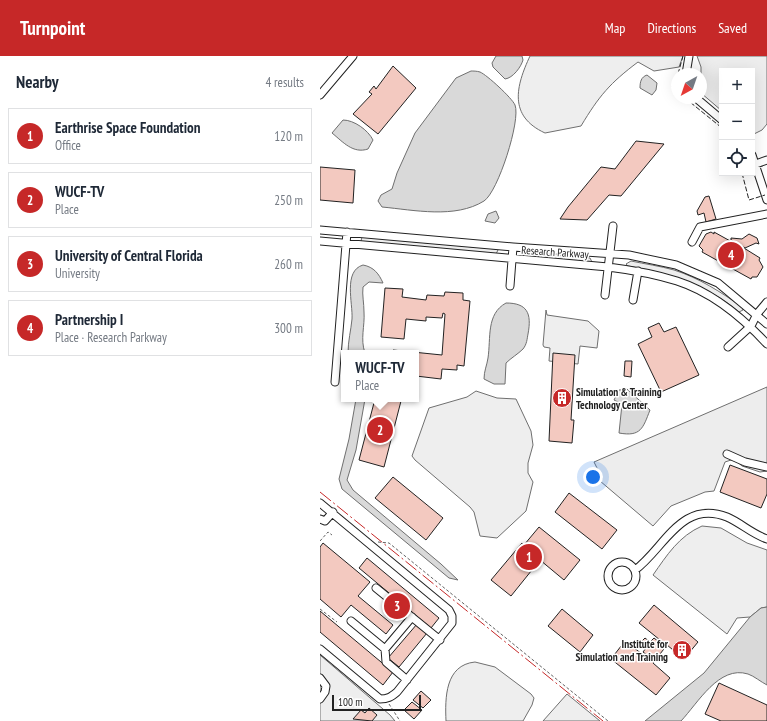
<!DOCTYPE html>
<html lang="en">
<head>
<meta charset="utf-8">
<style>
  :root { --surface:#fff; --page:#f2f2f3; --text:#1f2937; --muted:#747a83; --line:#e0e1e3; --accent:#c62828 }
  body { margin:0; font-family:"PT Sans Narrow",sans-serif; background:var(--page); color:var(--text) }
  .controls { position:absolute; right:12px; top:12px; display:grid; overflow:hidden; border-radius:0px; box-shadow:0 4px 16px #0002 }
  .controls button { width:36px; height:36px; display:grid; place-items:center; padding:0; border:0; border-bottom:1px solid var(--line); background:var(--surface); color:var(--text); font:20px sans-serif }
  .compass { position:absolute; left:351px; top:12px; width:36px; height:36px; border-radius:50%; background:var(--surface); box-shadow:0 4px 16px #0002; rotate:220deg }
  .scale { position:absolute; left:12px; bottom:10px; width:89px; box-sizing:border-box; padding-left:4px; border:2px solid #222; border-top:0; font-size:11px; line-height:14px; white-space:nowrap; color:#222; -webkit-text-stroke:3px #fff; paint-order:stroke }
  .you { position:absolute; left:273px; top:421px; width:14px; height:14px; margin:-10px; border:3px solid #fff; border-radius:50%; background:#1a73e8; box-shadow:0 0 0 6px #1a73e833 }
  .badge { display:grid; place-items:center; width:26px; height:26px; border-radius:50%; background:var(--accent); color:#fff; font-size:13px; font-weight:700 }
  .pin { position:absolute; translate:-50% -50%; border:2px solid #fff; box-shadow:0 1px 4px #0006 }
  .popup { position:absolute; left:21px; top:294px; width:78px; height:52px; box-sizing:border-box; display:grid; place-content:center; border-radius:0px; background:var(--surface); filter:drop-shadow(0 1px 3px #0005); font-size:13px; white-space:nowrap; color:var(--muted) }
  .popup b { font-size:15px; color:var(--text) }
  .popup::after { content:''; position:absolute; left:50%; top:100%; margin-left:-8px; border:8px solid transparent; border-top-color:var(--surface) }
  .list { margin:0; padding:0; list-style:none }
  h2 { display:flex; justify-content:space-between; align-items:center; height:52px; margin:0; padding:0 16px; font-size:17px }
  h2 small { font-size:13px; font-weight:400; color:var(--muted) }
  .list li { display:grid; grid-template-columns:26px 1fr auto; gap:12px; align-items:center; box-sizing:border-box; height:56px; margin:0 8px 8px; padding:0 8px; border:1px solid var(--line); border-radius:0px }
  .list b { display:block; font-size:15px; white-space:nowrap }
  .list p { margin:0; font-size:13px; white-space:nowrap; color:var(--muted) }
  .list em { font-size:13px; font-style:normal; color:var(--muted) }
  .icon { flex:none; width:22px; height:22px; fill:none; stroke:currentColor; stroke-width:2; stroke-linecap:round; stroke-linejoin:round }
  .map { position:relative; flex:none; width:447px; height:665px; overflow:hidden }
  header { display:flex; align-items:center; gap:24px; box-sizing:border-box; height:56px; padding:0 20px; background:var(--accent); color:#fff }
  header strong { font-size:19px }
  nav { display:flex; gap:22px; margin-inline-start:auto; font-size:14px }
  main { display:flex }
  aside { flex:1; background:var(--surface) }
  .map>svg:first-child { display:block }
  .green { fill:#eee; stroke:#6f6f6f }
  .parking { fill:#ededed; stroke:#6f6f6f }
  .water { fill:#d9d9d9; stroke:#6f6f6f }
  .building { fill:#f3c9c0; stroke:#222 }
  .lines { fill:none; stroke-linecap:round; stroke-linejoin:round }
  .minor-casing { stroke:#222; stroke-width:9 }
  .path { stroke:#646464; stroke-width:1; stroke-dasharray:3 2; stroke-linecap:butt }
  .minor { stroke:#fff; stroke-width:7 }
  .fence { stroke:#222; stroke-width:1; stroke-dasharray:5 2; stroke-linecap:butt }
  .power { stroke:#c62828; stroke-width:1; stroke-dasharray:14 3 2 3; stroke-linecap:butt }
  .labels { text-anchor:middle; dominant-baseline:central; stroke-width:3; stroke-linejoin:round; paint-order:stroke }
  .street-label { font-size:11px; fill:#222; stroke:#fff }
  .poi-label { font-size:11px; font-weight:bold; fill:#222; stroke:#fff; text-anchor:start }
</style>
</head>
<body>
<header>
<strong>Turnpoint</strong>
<nav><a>Map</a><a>Directions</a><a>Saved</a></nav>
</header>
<main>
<aside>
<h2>Nearby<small>4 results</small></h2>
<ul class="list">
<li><span class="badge">1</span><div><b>Earthrise Space Foundation</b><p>Office</p></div><em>120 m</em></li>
<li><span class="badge">2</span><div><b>WUCF-TV</b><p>Place</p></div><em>250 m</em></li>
<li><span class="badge">3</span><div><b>University of Central Florida</b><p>University</p></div><em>260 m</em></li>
<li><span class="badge">4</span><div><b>Partnership I</b><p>Place · Research Parkway</p></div><em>300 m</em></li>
</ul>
</aside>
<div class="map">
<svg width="447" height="665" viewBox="0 0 447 665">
  <rect width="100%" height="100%" fill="#fff"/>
  <path class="green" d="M210 0H363L359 11 334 15 318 6C290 27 279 40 261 70L225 77C188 60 196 30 210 0Z
    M42 181 176 193 178 194 176 198 43 186 41 185Z
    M208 196 270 202 272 206 269 207 208 201 206 200Z
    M311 205C325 208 340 210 354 214 379 222 401 236 422 251L423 254 419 256C387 229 349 217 308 210L306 208Z
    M226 254 227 259 268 265 279 275 277 292 260 290 258 308 229 305 230 292 224 291 223 289Z
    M156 335 177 342 196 343 211 375 213 389 208 407V417L213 426 206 455 177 482 160 480 154 456 150 451 95 404 92 400 109 352 147 341Z
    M382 470 401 472 427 487 447 494V551L441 552 430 561 417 562 407 578 333 519C347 499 359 480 382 470Z
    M0 599 70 659 75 665H0Z
    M155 606 175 611 211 638 214 642 212 649 203 665H126C125 642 125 609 155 606Z
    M247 638 280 665H223Z"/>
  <path class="parking" d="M377 0H447V68L442 74 432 79V15H402V55L381 37V11Z
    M447 331V415L440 416 422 410 414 403 405 406 394 435 385 436 351 450 333 470 280 425 282 422 274 406Z"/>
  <path class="water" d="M176 0H202L203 4C201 11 193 22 185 23L173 11 172 7Z
    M151 15C153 15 157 15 160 16 167 19 192 42 195 49 201 64 178 136 164 145 135 163 94 154 62 151L58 145 61 139 72 133 77 117 95 77 136 22Z
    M327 19 337 27 336 34 332 39 320 32C320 26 321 21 327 19Z
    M23 64C34 64 48 74 53 84L48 93C33 98 23 86 12 77Z
    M176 155 179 162 175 167 165 165 168 158Z
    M43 209C54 211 59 218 63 227L49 226 43 231C42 239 44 247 44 256 45 270 40 283 45 297H28C28 285 31 274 32 263 33 247 23 215 43 209Z
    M186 247C207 247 212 257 208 278 207 283 207 288 203 293 198 298 191 302 186 307L185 328H174L164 323C164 315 167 309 168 302 171 282 166 258 186 247Z
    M307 333 330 354C323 372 321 381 299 377L302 348 294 344 299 334Z
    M36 343H45L36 394 27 424 33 434 121 508 138 524 129 522 22 433 19 423 29 383Z
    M447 551V629C441 626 434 620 428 618 399 609 378 647 361 665H325L384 617 430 561 441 552Z"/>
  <path class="building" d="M73 10 96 32 58 78 33 58 52 38 49 36 54 30 56 33Z
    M316 85 344 88 301 140 289 139 267 164 240 163 248 151 281 111 295 113Z
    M0 111 35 114 33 147 0 144Z
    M389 140 396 163 386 166 384 157 378 159 377 155 385 141Z
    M391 176 394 178V176L412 186 411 184 440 202 439 204 443 211 437 221H432L431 223 382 196 383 194 379 190 386 178Z
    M429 178 437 182 439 188 436 187 425 192 411 184V182L422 183Z
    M65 232 83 233 82 241 106 244 107 239 124 240 125 236 143 237V244L150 245 144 310 137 309V314L122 313 121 323 96 320V297H73V294L122 299 125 258 123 257 122 262 106 261V265L86 263 84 283 61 281Z
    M339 267 344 276 356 271 379 319 341 336 318 288 332 281 328 272Z
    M233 297 255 299 251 364H254L252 387 229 385Z
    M305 305H312L311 321 304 320Z
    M55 343 81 345 64 411 39 404Z
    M410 409 447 423V438L441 452 400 436Z
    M73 421 123 462 106 484 55 442Z
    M249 437 297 474 282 493 235 456Z
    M219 471 260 504 244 524 220 504 191 540 171 524 202 487 204 489Z
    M3 487 50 526 38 540 73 569 66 578 31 549 21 561 0 543V491Z
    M47 502 119 562 111 572 39 512Z
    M334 549 378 586 364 603 347 589 333 607 350 622 336 639 291 603 305 585 326 601 327 599 323 596 326 592 320 587 325 582 330 586 334 582 339 586 340 584 319 567Z
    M242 553 273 579 260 596 228 570Z
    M0 555 73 616 63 629 0 576Z
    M97 568 107 577 79 611 68 602Z
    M399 627 447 649V665H401L385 658Z
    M101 635 111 644 103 652 93 644Z
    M92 646 102 654 94 663 84 654Z
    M49 652 57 659 52 665 33 663 41 654 45 657Z"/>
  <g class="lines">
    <defs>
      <path id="minor" d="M366 18 369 0
        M0 39 33 0
        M376 42 402 64
        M432 99 447 144
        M436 108 447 104
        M0 174 193 191 309 199 356 209 398 227 447 268
        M0 185 288 211C312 214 335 218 357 225 391 236 423 262 447 288
        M372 186 380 171 447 158
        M190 230 193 191
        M285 239 293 170
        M313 244 318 215
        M408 291 431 270 437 258 447 246
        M15 326 27 176
        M407 398 425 406 447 411
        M0 447 129 554 132 560V567L77 636C71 641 68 643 60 643L0 593
        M0 463 5 465 13 456
        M288 520a14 14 0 1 1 28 0a14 14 0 1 1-28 0Z
        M315 514C344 493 361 443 407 461 421 467 432 478 447 483
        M56 532 120 584
        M31 565 65 593 92 561
        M65 593 66 606 87 624
        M0 622 6 630 5 636 0 643"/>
    </defs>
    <use href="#minor" class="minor-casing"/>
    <path class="path" d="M0 485 8 476 12 479
      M58 486 69 487 288 665
      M0 553 17 566
      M69 648 80 665"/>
    <use href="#minor" class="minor"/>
    <path class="fence" d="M358 18 363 0
      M357 22 352 31 357 35
      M365 42 402 72
      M422 117 429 144 445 139"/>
    <path class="power" d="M0 436 283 665"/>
  </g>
  <defs>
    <symbol id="building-disc" viewBox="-11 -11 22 22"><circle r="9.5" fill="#c62828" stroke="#fff"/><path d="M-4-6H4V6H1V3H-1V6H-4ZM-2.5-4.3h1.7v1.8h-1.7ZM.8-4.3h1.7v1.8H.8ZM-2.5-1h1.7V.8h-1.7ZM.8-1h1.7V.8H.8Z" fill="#fff"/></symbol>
  </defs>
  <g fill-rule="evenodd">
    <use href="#building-disc" x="231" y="331" width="22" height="22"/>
    <use href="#building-disc" x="351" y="583" width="22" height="22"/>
  </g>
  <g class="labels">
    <g class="street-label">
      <text transform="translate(235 196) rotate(4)">Research Parkway</text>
    </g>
    <g class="poi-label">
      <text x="256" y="336">Simulation &amp; Training<tspan x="256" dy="13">Technology Center</tspan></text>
      <text x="348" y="588" text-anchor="end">Institute for<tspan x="348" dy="13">Simulation and Training</tspan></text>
    </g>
  </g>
</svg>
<div class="controls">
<button>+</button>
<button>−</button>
<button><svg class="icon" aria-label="locate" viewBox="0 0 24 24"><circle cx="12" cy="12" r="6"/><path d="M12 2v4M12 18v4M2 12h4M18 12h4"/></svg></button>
</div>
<svg class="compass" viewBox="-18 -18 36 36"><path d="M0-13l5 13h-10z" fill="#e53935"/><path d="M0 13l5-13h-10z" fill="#747a83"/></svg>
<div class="scale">100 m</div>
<div class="you"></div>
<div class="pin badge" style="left:209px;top:501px">1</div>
<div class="pin badge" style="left:60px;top:374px">2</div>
<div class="popup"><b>WUCF-TV</b>Place</div>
<div class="pin badge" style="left:77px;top:550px">3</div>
<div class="pin badge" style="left:411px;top:199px">4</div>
</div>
</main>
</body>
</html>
